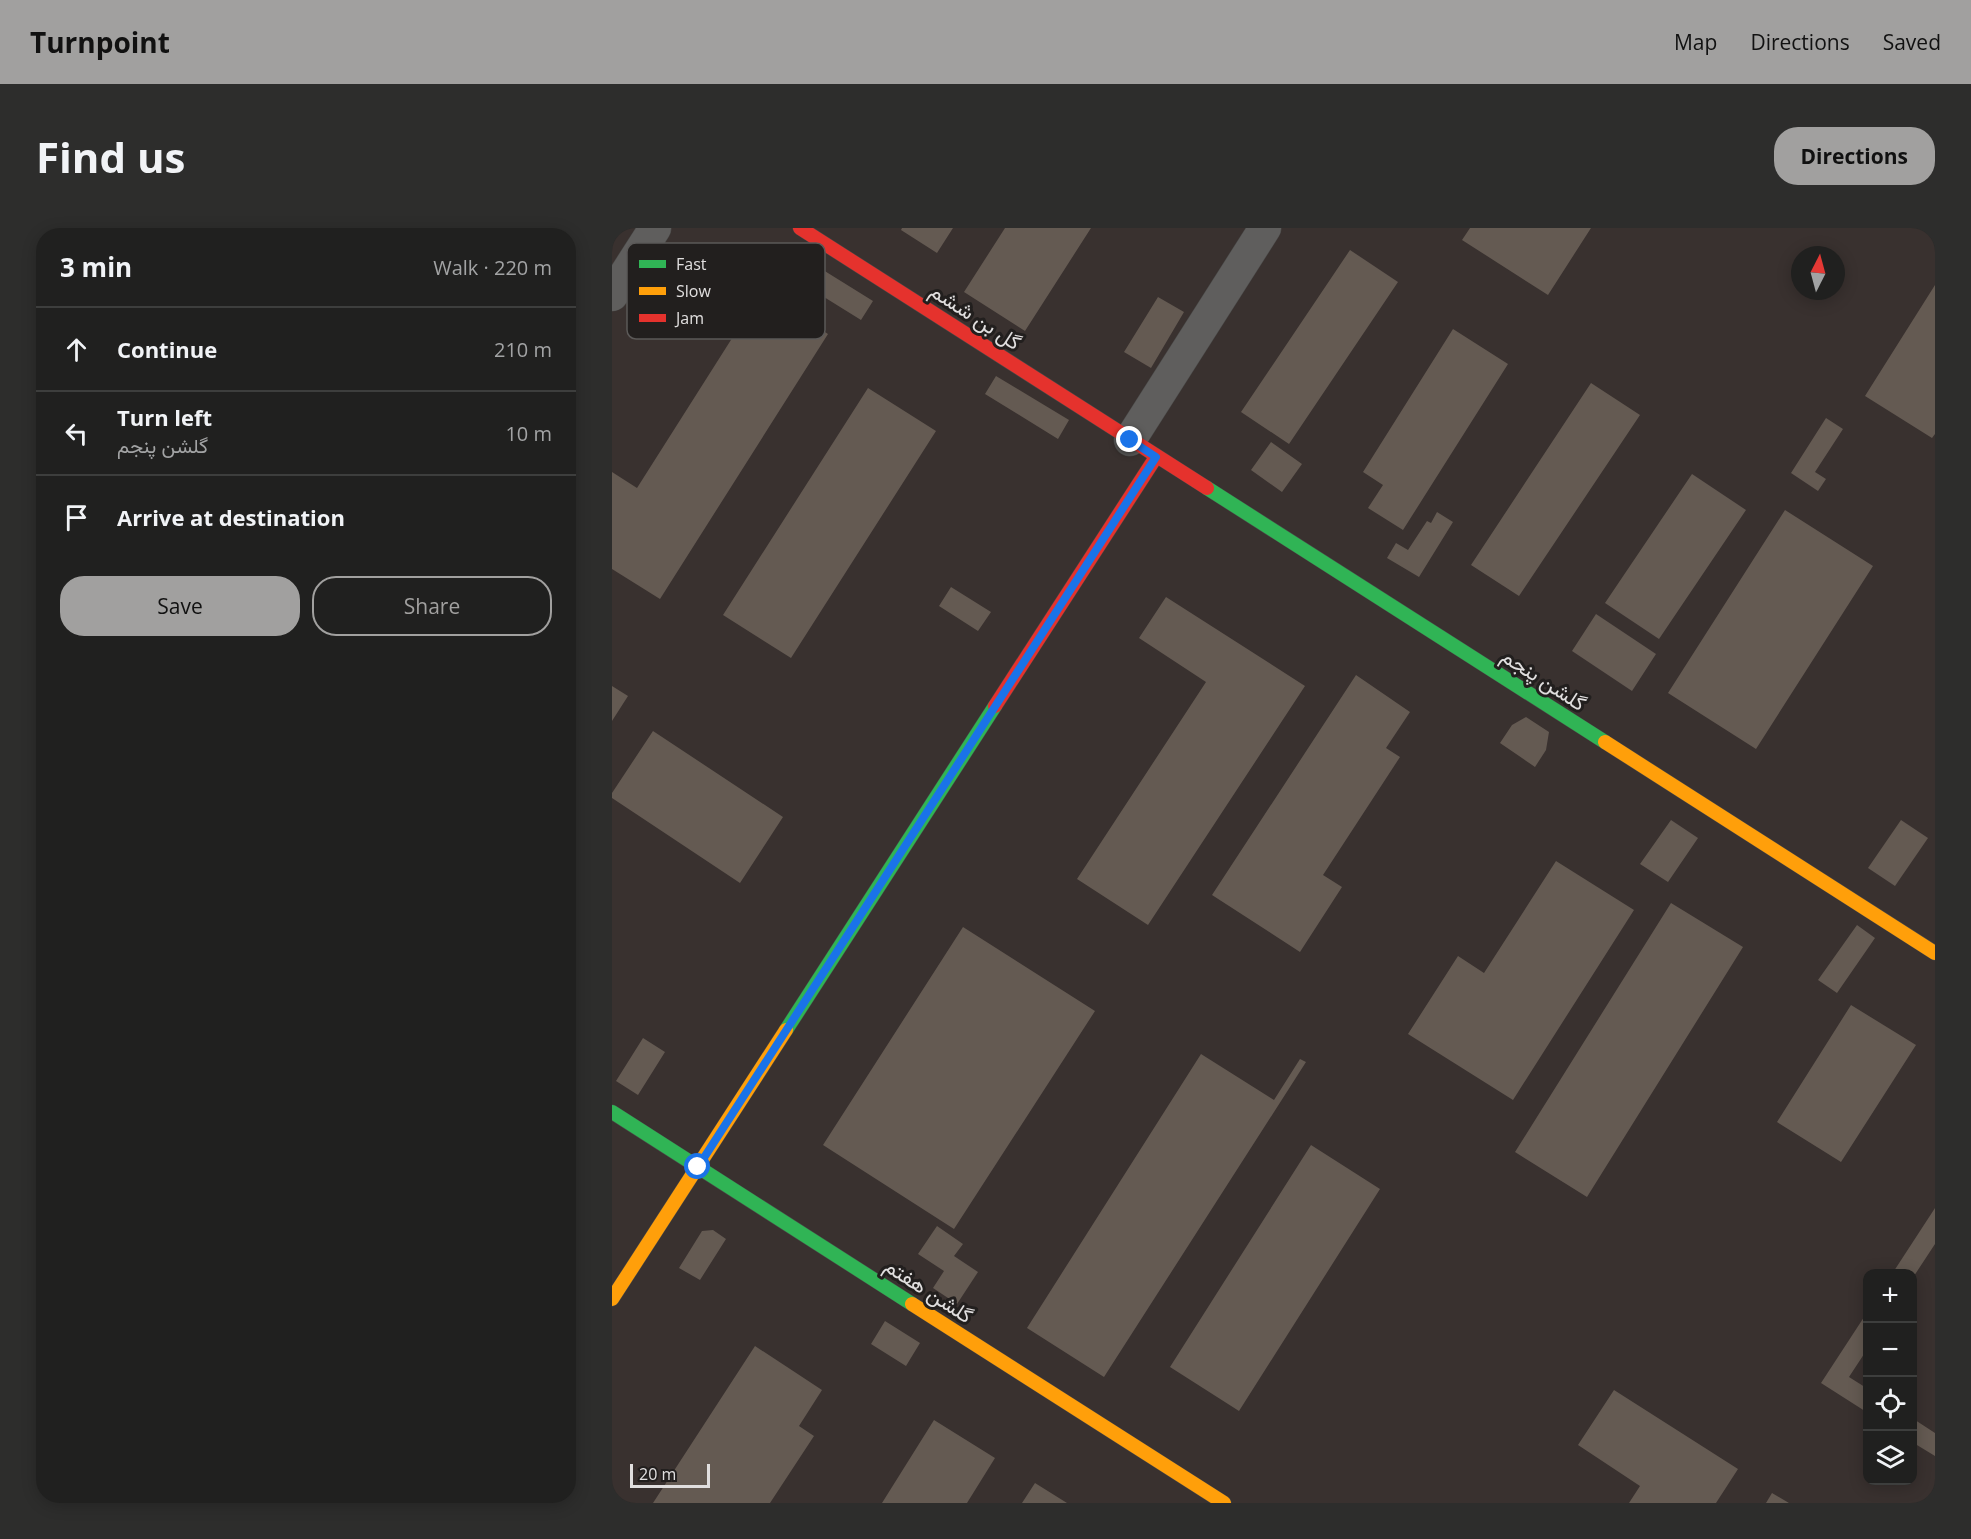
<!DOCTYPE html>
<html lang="en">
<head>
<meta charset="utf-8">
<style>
  :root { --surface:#20201f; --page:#2d2d2c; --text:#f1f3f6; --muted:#a2a3a4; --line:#3d3e3d; --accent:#a1a09f }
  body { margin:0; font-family:"Open Sans",Vazirmatn,sans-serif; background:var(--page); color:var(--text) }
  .controls { position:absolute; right:18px; bottom:18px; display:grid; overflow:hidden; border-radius:12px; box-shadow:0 3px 15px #0003 }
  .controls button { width:54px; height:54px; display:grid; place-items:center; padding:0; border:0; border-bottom:2px solid var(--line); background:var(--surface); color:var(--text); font:30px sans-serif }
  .compass { position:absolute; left:1179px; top:18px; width:54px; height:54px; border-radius:50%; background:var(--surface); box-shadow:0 3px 15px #0003; rotate:6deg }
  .scale { position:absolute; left:18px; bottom:15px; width:80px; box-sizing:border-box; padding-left:6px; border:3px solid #e1dfdf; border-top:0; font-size:16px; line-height:21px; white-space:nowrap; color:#e1dfdf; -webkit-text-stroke:4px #221f1e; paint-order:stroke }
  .stop { position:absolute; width:18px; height:18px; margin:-14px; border:4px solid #1a73e8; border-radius:50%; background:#fff }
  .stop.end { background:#1a73e8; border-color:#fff; box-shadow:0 2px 6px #0008 }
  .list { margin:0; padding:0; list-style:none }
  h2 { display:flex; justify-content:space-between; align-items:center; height:78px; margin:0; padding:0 24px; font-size:26px }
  h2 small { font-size:20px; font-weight:400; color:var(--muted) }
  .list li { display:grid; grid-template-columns:39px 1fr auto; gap:18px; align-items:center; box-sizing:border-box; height:84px; padding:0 24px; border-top:2px solid var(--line) }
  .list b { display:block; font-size:22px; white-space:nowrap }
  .list p { margin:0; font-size:20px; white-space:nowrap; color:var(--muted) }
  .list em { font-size:20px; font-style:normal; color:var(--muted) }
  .actions { display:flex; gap:12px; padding:18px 24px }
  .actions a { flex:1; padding:14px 0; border:2px solid var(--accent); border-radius:24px; text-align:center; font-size:21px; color:var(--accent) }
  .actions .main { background:var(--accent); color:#111 }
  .icon { flex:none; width:33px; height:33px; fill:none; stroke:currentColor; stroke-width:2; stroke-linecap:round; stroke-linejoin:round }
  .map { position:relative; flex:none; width:1323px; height:1275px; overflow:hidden; border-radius:24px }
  header { display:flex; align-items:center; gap:36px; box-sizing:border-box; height:84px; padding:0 30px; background:var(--accent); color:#111 }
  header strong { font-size:28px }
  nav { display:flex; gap:33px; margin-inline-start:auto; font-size:21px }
  .intro { display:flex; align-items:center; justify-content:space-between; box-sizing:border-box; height:144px; padding:0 36px }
  h1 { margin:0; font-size:42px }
  .button { padding:15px 27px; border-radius:24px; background:var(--accent); color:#111; font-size:21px; font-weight:700 }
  main { display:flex; gap:36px; padding:0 36px }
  aside { flex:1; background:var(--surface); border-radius:24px; box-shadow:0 3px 15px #0003 }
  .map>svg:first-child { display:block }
  .built { fill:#39312f; fill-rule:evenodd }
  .building { fill:#645a52 }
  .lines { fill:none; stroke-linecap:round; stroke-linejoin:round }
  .street-casing { stroke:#494847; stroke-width:33 }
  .fast-casing { stroke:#494847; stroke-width:15 }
  .slow-casing { stroke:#494847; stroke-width:15 }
  .jam-casing { stroke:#494847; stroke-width:15 }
  .street { stroke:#5f5e5d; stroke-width:32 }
  .fast { stroke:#30b455; stroke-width:14 }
  .slow { stroke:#ff9f0a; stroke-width:14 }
  .jam { stroke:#e5322d; stroke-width:14 }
  .route { stroke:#1a73e8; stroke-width:8 }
  .labels { text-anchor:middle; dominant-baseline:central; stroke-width:6; stroke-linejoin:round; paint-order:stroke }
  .street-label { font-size:21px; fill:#e1dfdf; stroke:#221f1e }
  .key { fill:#221f1e; stroke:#5b5958; stroke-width:1.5 }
  .key-label { font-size:16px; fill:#e1dfdf }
</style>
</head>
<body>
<header>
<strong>Turnpoint</strong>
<nav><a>Map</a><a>Directions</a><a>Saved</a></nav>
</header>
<div class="intro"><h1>Find us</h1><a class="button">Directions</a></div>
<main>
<aside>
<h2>3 min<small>Walk · 220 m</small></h2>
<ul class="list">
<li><svg class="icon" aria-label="ahead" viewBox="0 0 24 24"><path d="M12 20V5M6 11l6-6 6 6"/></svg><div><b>Continue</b></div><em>210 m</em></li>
<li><svg class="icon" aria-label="left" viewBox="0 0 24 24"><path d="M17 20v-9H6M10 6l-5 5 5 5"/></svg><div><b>Turn left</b><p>گلشن پنجم</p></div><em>10 m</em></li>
<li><svg class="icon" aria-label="arrive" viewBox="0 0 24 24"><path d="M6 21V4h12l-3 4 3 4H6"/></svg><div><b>Arrive at destination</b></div></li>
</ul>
<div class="actions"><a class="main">Save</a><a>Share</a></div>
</aside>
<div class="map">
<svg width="1323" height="1275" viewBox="0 0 1323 1275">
  <rect width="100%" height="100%" fill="#2b2a29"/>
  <path class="built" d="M0 0H1323V1275H0ZM1188 27H1224V63H1188ZM1256 1046H1300V1252H1256Z"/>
  <path class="building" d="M290 0H341L325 25 289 2Z
    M393 0H479L413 103 352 64Z
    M858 0H979L936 67 850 12Z
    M738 22 786 54 677 216 629 184Z
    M195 32 261 73 249 92 183 51Z
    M1323 57V206L1320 210 1253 168Z
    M150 63 216 106 48 371 0 341V244L25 260Z
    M546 69 572 84 539 140 512 124Z
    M841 101 896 136 791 302 756 280 771 257 751 244Z
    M384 148 457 192 446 211 373 166Z
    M979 155 1028 187 907 368 859 337Z
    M256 160 324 203 179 430 111 387Z
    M1214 190 1231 201 1203 244 1214 251 1206 263 1179 245Z
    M659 214 690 236 670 264 639 242Z
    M1080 246 1134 282 1047 411 993 375Z
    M1173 282 1261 338 1144 521 1056 465Z
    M825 284 841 294 807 349 775 330 784 315 796 322 815 293 819 295Z
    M339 359 379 384 366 403 327 378Z
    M554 369 693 458 536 697 465 651 594 454 527 410Z
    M984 386 1044 426 1020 463 960 423Z
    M744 447 798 484 774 520 788 529 711 647 730 659 688 724 600 667Z
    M0 458 16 468 0 493Z
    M914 489 937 504 934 522 923 539 888 515 900 497Z
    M41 503 171 589 128 655 0 570V565Z
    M1059 592 1086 610 1056 654 1028 636Z
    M1289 592 1316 610 1283 658 1256 640Z
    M944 633 1022 682 901 872 796 806 846 728 872 745Z
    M1059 675 1131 719 975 969 903 924Z
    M1245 697 1263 710 1225 765 1206 752Z
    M351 699 483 783 342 1001 211 917Z
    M1239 777 1304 817 1229 934 1165 894Z
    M31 810 53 824 26 867 4 853Z
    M589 826 662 872 688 831 694 834 492 1149 415 1100Z
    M699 917 768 961 627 1183 558 1139Z
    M1323 980V1016L1300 1051V1046H1280Z
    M325 998 351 1016 342 1028 366 1044 345 1076 321 1060 332 1043 306 1026Z
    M101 1002 114 1011 88 1052 67 1040 90 1003Z
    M1256 1083V1120L1237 1149 1256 1161V1185L1209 1155Z
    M273 1093 308 1115 294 1138 259 1116Z
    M143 1118 210 1162 187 1198 202 1208 158 1275H41Z
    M1002 1162 1126 1241 1104 1275H1017L1028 1258 966 1217Z
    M1300 1190 1323 1205V1228L1300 1214Z
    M322 1192 383 1230 355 1275H270Z
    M423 1255 455 1275H410Z
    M1160 1265 1177 1275H1154Z"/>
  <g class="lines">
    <defs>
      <path id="street" d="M0 67 43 0
        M518 212 653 0"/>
      <path id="fast" d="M595 260 993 514
        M174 802 383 478
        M0 884 300 1076"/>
      <path id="slow" d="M993 514 1323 725
        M0 1071 174 802
        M300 1076 612 1275"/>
      <path id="jam" d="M188 0 595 260
        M383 478 544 229"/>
    </defs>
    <use href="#street" class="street-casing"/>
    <use href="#fast" class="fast-casing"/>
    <use href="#slow" class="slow-casing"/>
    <use href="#jam" class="jam-casing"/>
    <use href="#street" class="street"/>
    <use href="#fast" class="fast"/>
    <use href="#slow" class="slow"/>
    <use href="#jam" class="jam"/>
  </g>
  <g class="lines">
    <path class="route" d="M86 939 544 229 518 212"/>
  </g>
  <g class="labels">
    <g class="street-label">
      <text transform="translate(364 88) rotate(33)">گل بن ششم</text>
      <text transform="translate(932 451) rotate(33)">گلشن پنجم</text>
      <text transform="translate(317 1062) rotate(33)">گلشن هفتم</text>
    </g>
  </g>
  <rect x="15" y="15" width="198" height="96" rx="9" class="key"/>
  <rect x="27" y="32" width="27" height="8" fill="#30b455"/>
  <rect x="27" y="59" width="27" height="8" fill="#ff9f0a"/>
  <rect x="27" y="86" width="27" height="8" fill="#e5322d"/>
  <g class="key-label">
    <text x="64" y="42">Fast</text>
    <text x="64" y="69">Slow</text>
    <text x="64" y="96">Jam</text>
  </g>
</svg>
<div class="controls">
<button>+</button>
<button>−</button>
<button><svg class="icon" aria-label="locate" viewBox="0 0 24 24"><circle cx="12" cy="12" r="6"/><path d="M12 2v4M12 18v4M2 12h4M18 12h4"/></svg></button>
<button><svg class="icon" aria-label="layers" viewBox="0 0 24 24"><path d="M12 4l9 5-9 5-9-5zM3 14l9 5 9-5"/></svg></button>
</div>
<svg class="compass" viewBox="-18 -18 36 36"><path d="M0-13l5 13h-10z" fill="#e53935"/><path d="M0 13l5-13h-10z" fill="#a2a3a4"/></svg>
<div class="scale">20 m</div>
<div class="stop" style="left:86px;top:939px"></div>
<div class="stop end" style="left:518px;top:212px"></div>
</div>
</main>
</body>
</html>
